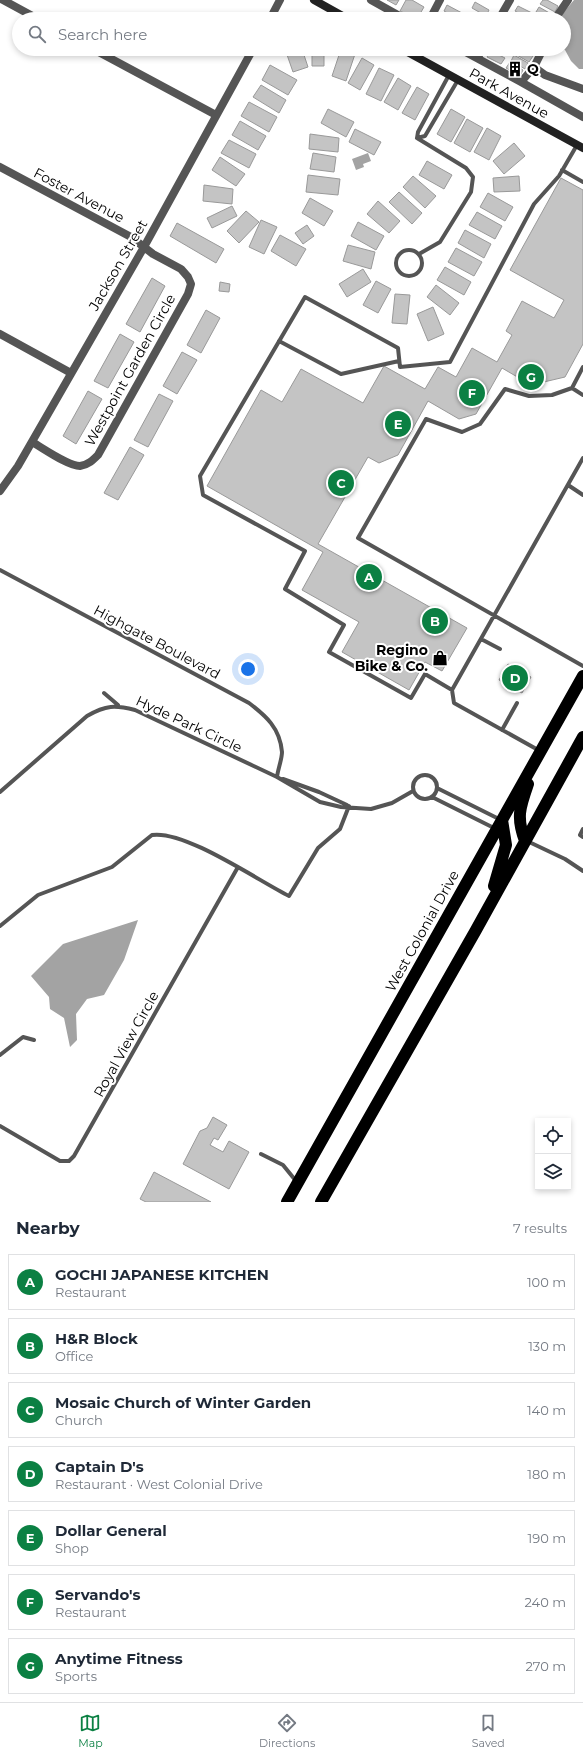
<!DOCTYPE html>
<html lang="en">
<head>
<meta charset="utf-8">
<style>
  :root { --surface:#fff; --page:#f6f6f7; --text:#1f2937; --muted:#747a83; --line:#e0e1e3; --accent:#0b8043 }
  body { margin:0; font-family:Montserrat,sans-serif; background:var(--page); color:var(--text) }
  .controls { position:absolute; right:12px; bottom:12px; display:grid; overflow:hidden; border-radius:0px; box-shadow:0 2px 6px #0003 }
  .controls button { width:36px; height:36px; display:grid; place-items:center; padding:0; border:0; border-bottom:1px solid var(--line); background:var(--surface); color:var(--text); font:20px sans-serif }
  .you { position:absolute; left:248px; top:669px; width:14px; height:14px; margin:-10px; border:3px solid #fff; border-radius:50%; background:#1a73e8; box-shadow:0 0 0 6px #1a73e833 }
  .badge { display:grid; place-items:center; width:26px; height:26px; border-radius:50%; background:var(--accent); color:#fff; font-size:13px; font-weight:700 }
  .pin { position:absolute; translate:-50% -50%; border:2px solid #fff; box-shadow:0 1px 4px #0006 }
  .list { margin:0; padding:0; list-style:none }
  h2 { display:flex; justify-content:space-between; align-items:center; height:52px; margin:0; padding:0 16px; font-size:17px }
  h2 small { font-size:13px; font-weight:400; color:var(--muted) }
  .list li { display:grid; grid-template-columns:26px 1fr auto; gap:12px; align-items:center; box-sizing:border-box; height:56px; margin:0 8px 8px; padding:0 8px; border:1px solid var(--line); border-radius:0px }
  .list b { display:block; font-size:15px; white-space:nowrap }
  .list p { margin:0; font-size:13px; white-space:nowrap; color:var(--muted) }
  .list em { font-size:13px; font-style:normal; color:var(--muted) }
  .icon { flex:none; width:22px; height:22px; fill:none; stroke:currentColor; stroke-width:2; stroke-linecap:round; stroke-linejoin:round }
  .map { position:relative; flex:none; width:583px; height:1202px; overflow:hidden }
  .search { position:absolute; background:var(--surface); box-shadow:0 2px 6px #0003; left:12px; right:12px; top:12px; height:44px; display:flex; align-items:center; gap:10px; box-sizing:border-box; padding:0 14px; border-radius:22px; color:var(--muted); font-size:15px }
  .sheet { height:500px; background:var(--surface) }
  nav { display:flex; justify-content:space-around; align-items:center; box-sizing:border-box; height:56px; border-top:1px solid var(--line); background:var(--surface); font-size:11px; color:var(--muted) }
  nav a { display:grid; justify-items:center; gap:2px }
  nav .on { color:var(--accent) }
  .map>svg:first-child { display:block }
  .water { fill:#a3a3a3 }
  .building { fill:#c4c4c4; stroke:#999 }
  .lines { fill:none; stroke-linecap:round; stroke-linejoin:round }
  .lane { stroke:#555; stroke-width:4 }
  .street { stroke:#555; stroke-width:8 }
  .secondary { stroke:#222; stroke-width:8 }
  .highway { stroke:#000; stroke-width:12 }
  .labels { text-anchor:middle; dominant-baseline:central; stroke-width:4; stroke-linejoin:round; paint-order:stroke }
  .poi-label { font-size:14px; font-weight:bold; fill:#000; stroke:#fff; text-anchor:start }
  .street-label { font-size:14px; fill:#000; stroke:#fff }
</style>
</head>
<body>
<div class="map">
<svg width="583" height="1202" viewBox="0 0 583 1202">
  <rect width="100%" height="100%" fill="#fff"/>
  <path class="water" d="M574 0H583V69H579L571 61 565 50 561 49H564V19H560L563 13Z
    M368 153 371 161 363 164 364 167 356 170 352 159Z
    M138 920 124 960 104 995 87 999 76 1014 77 1040 70 1047 64 1018 50 1009 49 997 31 976 63 944Z"/>
  <path class="building" d="M387 0H399L396 5Z
    M406 0H412L424 7 417 19 400 11Z
    M543 0H547L558 6 555 12 540 4Z
    M475 2 489 10 486 16 472 8Z
    M447 5 462 13 458 19 444 11Z
    M518 6 532 13 529 19 515 11Z
    M539 7 553 15 551 19 536 12Z
    M285 49H302L308 67 293 72Z
    M312 49H324V66H312Z
    M341 49 355 54 346 81 332 76Z
    M518 49 533 56 529 62 515 54Z
    M524 49H536L533 54Z
    M491 51 505 58 501 64 487 57Z
    M514 55 528 63 525 69 511 61Z
    M362 58 374 65 360 90 348 83Z
    M510 62 523 70 520 76 506 68Z
    M270 65 297 80 288 95 262 80Z
    M379 68 394 75 381 101 366 94Z
    M398 78 411 86 398 110 384 102Z
    M261 85 286 100 279 113 253 97Z
    M417 87 429 94 415 120 402 113Z
    M249 102 277 117 269 132 241 116Z
    M328 109 354 122 346 137 321 123Z
    M451 109 465 117 451 142 437 134Z
    M467 119 483 128 470 152 454 143Z
    M240 121 266 136 258 150 232 135Z
    M487 128 501 136 489 160 474 152Z
    M355 129 381 142 374 155 349 142Z
    M310 134 339 138 338 152 309 149Z
    M229 140 256 154 249 168 221 153Z
    M514 143 525 156 504 174 493 161Z
    M313 153 336 157 334 172 310 169Z
    M220 157 245 174 236 186 212 170Z
    M427 161 452 175 444 189 419 175Z
    M308 175 340 179 338 195 306 192Z
    M413 176 436 196 425 208 403 187Z
    M519 176 520 191 494 192 493 178Z
    M561 178 583 190V344L565 377 531 385 502 368 476 414 459 419 428 401 398 455 379 463 368 457 318 544 467 628 442 671 425 662 409 690 342 652 359 622 302 590 323 552 207 486 261 390 282 402 301 369 363 403 384 366 425 389 438 367 456 377 472 348 497 362 512 335 506 331 522 301 554 318 564 300 510 270Z
    M204 185 233 189 232 204 203 201Z
    M399 192 422 213 412 224 389 202Z
    M488 193 513 207 505 221 480 207Z
    M310 198 333 211 324 226 302 213Z
    M378 201 400 221 389 233 367 214Z
    M232 206 237 216 212 228 207 218Z
    M246 211 259 222 239 243 227 231Z
    M477 212 502 226 495 239 469 225Z
    M261 220 277 227 264 254 249 247Z
    M358 222 384 236 376 250 351 236Z
    M177 223 224 249 216 263 170 236Z
    M307 225 314 236 303 244 295 233Z
    M465 230 491 244 484 258 458 243Z
    M280 235 306 249 296 266 271 251Z
    M348 245 375 252 371 269 343 261Z
    M456 248 482 262 474 276 448 262Z
    M445 267 471 282 464 295 437 280Z
    M363 269 371 282 347 297 339 284Z
    M152 278 165 286 140 332 126 324Z
    M376 281 391 289 378 313 363 305Z
    M220 282 230 284 229 292 219 291Z
    M436 285 459 303 450 315 427 297Z
    M395 294 410 295 407 324 392 323Z
    M433 307 444 334 428 341 417 314Z
    M206 310 220 318 201 353 187 345Z
    M120 334 134 342 108 388 94 381Z
    M182 352 197 360 177 394 163 386Z
    M88 391 102 399 76 444 63 436Z
    M159 394 173 401 148 447 134 440Z
    M130 447 144 455 118 500 104 493Z
    M508 664 531 677 522 693 499 680Z
    M213 1117 227 1125 218 1140 214 1138 210 1145 223 1152 229 1141 249 1152 229 1189 183 1164 200 1131 207 1128Z
    M154 1172 211 1202H146L140 1199Z"/>
  <g class="lines">
    <path class="lane" d="M417 138 466 168 473 177 471 192 440 242 419 254
      M417 138 425 136 458 80
      M417 138 418 132 449 75
      M562 170 583 182
      M396 263a13 13 0 1 1 26 0a13 13 0 1 1-26 0Z
      M279 341 341 374 399 361
      M583 367 572 388 552 395 529 396 505 389 480 424 462 432 426 419 358 538 583 666
      M572 388 583 395
      M568 485 583 495
      M0 570 249 703C266 716 280 728 282 752 282 759 278 769 277 777
      M481 639 500 649
      M452 690 425 674 411 698 329 652 344 625 285 589 305 551 203 495 200 476 305 297 398 348 400 367 450 362 534 204 559 176 577 145
      M104 693 118 705
      M502 730 517 703
      M540 751 454 703 452 690 583 458
      M413 787a12 12 0 1 1 24 0a12 12 0 1 1-24 0Z
      M283 779 319 792 347 805
      M437 788 501 820
      M0 792 87 716C106 705 115 705 135 710L277 777 320 802 341 807 371 809 392 803 413 791
      M432 797 496 829
      M583 829 580 835 583 837
      M527 841 565 859 583 871
      M0 926 38 895 112 867 152 835C185 830 257 880 289 896L318 848 340 829 349 806
      M0 1055 23 1037 34 1040
      M0 1126 60 1161H69L74 1156 238 867
      M261 1154 283 1165 296 1181"/>
    <path class="street" d="M3 0 38 19
      M371 0 405 19
      M270 19 280 0
      M430 19 440 0
      M499 19 510 0
      M555 19 568 0
      M93 49 216 115
      M460 49 521 82 534 67 543 49
      M477 58 483 49
      M534 67 545 75 583 89
      M521 82 583 117
      M0 167 131 237 153 254 181 269 188 277 191 284 188 294 98 455C93 460 88 465 80 466 68 466 43 448 32 442
      M0 334 71 373
      M0 491 18 466 144 247 253 49"/>
    <path class="secondary" d="M314 0 348 19
      M402 49 583 148"/>
    <path class="highway" d="M525 841C516 817 520 807 528 784
      M494 886 506 845 502 820
      M287 1202 583 676
      M321 1202 476 930 583 737"/>
  </g>
  <defs>
    <symbol id="building-bare" viewBox="-9 -9 18 18"><path d="M-4-6H4V6H1V3H-1V6H-4ZM-2.5-4.3h1.7v1.8h-1.7ZM.8-4.3h1.7v1.8H.8ZM-2.5-1h1.7V.8h-1.7ZM.8-1h1.7V.8H.8Z" fill="#000" stroke="#fff" stroke-width="2.5" paint-order="stroke"/></symbol>
    <symbol id="shop-bare" viewBox="-9 -9 18 18"><path d="M-5-2.5h2.3a2.7 3.5 0 0 1 5.4 0H5L5.5 6h-11ZM-1.5-2.5h3a1.5 2.3 0 0 0-3 0Z" fill="#000" stroke="#fff" stroke-width="2.5" paint-order="stroke"/></symbol>
  </defs>
  <g fill-rule="evenodd">
    <use href="#building-bare" x="504" y="58" width="22" height="22"/>
    <use href="#shop-bare" x="429" y="647" width="22" height="22"/>
  </g>
  <g class="labels">
    <g class="poi-label">
      <text x="527" y="69">Q</text>
      <text x="428" y="650" text-anchor="end">Regino<tspan x="428" dy="16">Bike &amp; Co.</tspan></text>
    </g>
    <g class="street-label">
      <text transform="translate(509 93) rotate(29)">Park Avenue</text>
      <text transform="translate(79 195) rotate(28)">Foster Avenue</text>
      <text transform="translate(118 265) rotate(-60)">Jackson Street</text>
      <text transform="translate(130 370) rotate(-61)">Westpoint Garden Circle</text>
      <text transform="translate(157 642) rotate(28)">Highgate Boulevard</text>
      <text transform="translate(189 724) rotate(25)">Hyde Park Circle</text>
      <text transform="translate(422 931) rotate(-61)">West Colonial Drive</text>
      <text transform="translate(126 1044) rotate(-61)">Royal View Circle</text>
    </g>
  </g>
</svg>
<div class="controls">
<button><svg class="icon" aria-label="locate" viewBox="0 0 24 24"><circle cx="12" cy="12" r="6"/><path d="M12 2v4M12 18v4M2 12h4M18 12h4"/></svg></button>
<button><svg class="icon" aria-label="layers" viewBox="0 0 24 24"><path d="M12 4l9 5-9 5-9-5zM3 14l9 5 9-5"/></svg></button>
</div>
<div class="you"></div>
<div class="pin badge" style="left:369px;top:577px">A</div>
<div class="pin badge" style="left:435px;top:621px">B</div>
<div class="pin badge" style="left:341px;top:483px">C</div>
<div class="pin badge" style="left:515px;top:678px">D</div>
<div class="pin badge" style="left:398px;top:424px">E</div>
<div class="pin badge" style="left:472px;top:393px">F</div>
<div class="pin badge" style="left:531px;top:377px">G</div>
<div class="search"><svg class="icon" aria-label="search" viewBox="0 0 24 24"><circle cx="10" cy="10" r="6"/><path d="M15 15l6 6"/></svg>Search here</div>
</div>
<section class="sheet">
<h2>Nearby<small>7 results</small></h2>
<ul class="list">
<li><span class="badge">A</span><div><b>GOCHI JAPANESE KITCHEN</b><p>Restaurant</p></div><em>100 m</em></li>
<li><span class="badge">B</span><div><b>H&amp;R Block</b><p>Office</p></div><em>130 m</em></li>
<li><span class="badge">C</span><div><b>Mosaic Church of Winter Garden</b><p>Church</p></div><em>140 m</em></li>
<li><span class="badge">D</span><div><b>Captain D's</b><p>Restaurant · West Colonial Drive</p></div><em>180 m</em></li>
<li><span class="badge">E</span><div><b>Dollar General</b><p>Shop</p></div><em>190 m</em></li>
<li><span class="badge">F</span><div><b>Servando's</b><p>Restaurant</p></div><em>240 m</em></li>
<li><span class="badge">G</span><div><b>Anytime Fitness</b><p>Sports</p></div><em>270 m</em></li>
</ul>
</section>
<nav>
<a class="on"><svg class="icon" aria-label="map" viewBox="0 0 24 24"><path d="M3 6l6-2 6 2 6-2v14l-6 2-6-2-6 2zM9 4v14M15 6v14"/></svg>Map</a>
<a><svg class="icon" aria-label="directions" viewBox="0 0 24 24"><path d="M12 3l9 9-9 9-9-9zM9 14v-3h6M13 9l2 2-2 2"/></svg>Directions</a>
<a><svg class="icon" aria-label="saved" viewBox="0 0 24 24"><path d="M7 4h10v16l-5-4-5 4z"/></svg>Saved</a>
</nav>
</body>
</html>
